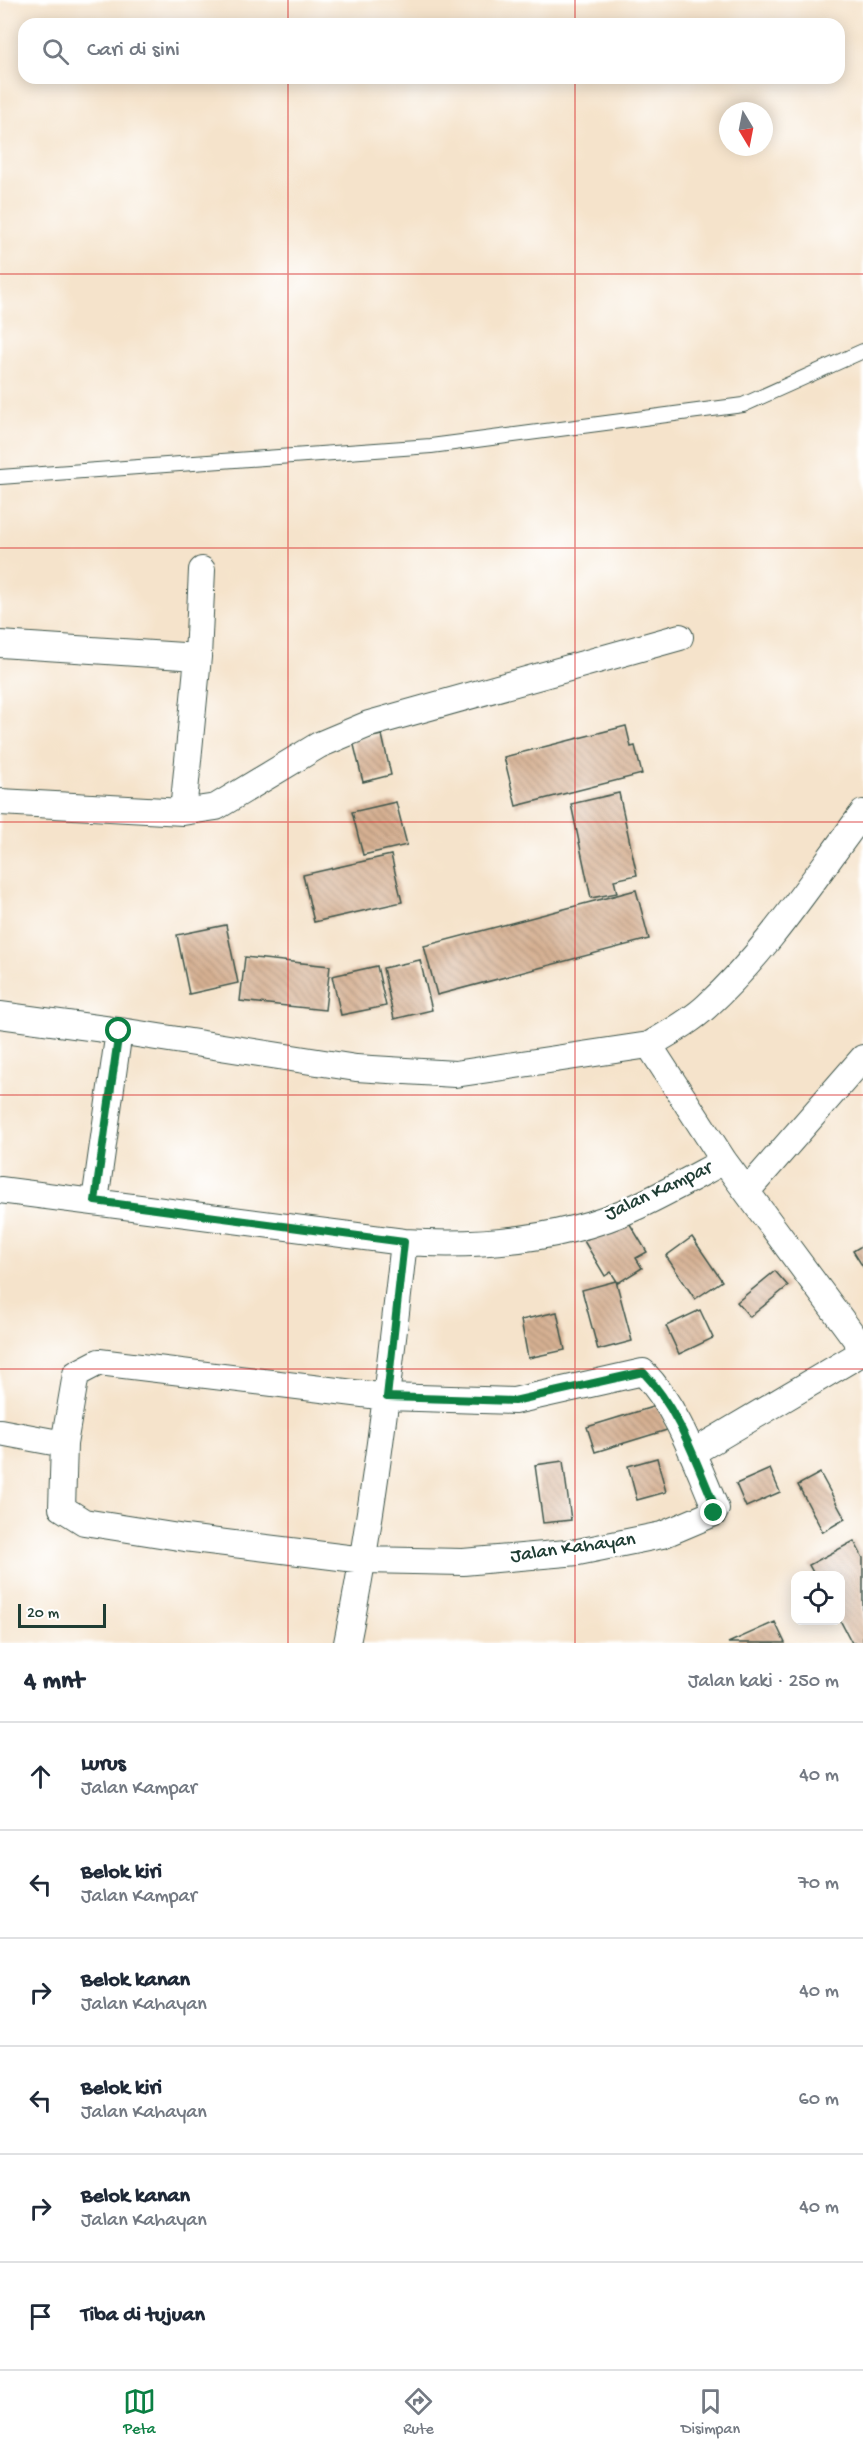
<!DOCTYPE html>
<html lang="id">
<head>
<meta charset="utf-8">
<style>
  :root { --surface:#fff; --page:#f2f2f3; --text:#1f2937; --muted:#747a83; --line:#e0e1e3; --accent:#0b8043 }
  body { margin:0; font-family:"Gochi Hand",sans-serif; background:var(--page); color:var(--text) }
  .controls { position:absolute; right:18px; bottom:18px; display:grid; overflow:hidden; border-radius:12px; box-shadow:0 3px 15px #0003 }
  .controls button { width:54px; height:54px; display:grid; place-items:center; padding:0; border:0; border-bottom:2px solid var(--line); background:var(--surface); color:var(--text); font:30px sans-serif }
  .compass { position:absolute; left:719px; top:102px; width:54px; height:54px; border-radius:50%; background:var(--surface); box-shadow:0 3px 15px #0003; rotate:170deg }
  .scale { position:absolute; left:18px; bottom:15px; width:88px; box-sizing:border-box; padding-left:6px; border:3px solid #1f3d34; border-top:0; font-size:16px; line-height:21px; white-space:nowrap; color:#1f3d34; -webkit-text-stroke:4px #fff; paint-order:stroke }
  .stop { position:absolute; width:18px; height:18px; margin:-14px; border:4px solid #0b8043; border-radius:50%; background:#fff }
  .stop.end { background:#0b8043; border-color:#fff; box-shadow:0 2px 6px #0008 }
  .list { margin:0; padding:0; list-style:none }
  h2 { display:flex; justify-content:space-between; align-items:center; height:78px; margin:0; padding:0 24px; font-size:26px }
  h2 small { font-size:20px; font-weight:400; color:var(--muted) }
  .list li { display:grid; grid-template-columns:39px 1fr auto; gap:18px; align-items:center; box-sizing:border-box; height:108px; padding:0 24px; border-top:2px solid var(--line) }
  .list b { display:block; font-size:22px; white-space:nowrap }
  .list p { margin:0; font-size:20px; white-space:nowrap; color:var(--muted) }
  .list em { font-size:20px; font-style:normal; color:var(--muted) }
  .icon { flex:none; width:33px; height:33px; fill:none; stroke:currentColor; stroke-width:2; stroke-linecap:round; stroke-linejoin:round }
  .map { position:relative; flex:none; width:863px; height:1643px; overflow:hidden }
  .search { position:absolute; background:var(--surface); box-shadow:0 3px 15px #0003; left:18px; right:18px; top:18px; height:66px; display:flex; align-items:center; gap:15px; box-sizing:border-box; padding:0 21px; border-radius:18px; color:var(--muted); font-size:22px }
  .sheet { height:726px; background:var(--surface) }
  nav { display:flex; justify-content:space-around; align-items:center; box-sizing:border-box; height:84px; border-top:2px solid var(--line); background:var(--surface); font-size:16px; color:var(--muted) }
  nav a { display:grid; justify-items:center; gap:3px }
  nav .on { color:var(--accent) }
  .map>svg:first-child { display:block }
  .building { fill:url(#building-back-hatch) }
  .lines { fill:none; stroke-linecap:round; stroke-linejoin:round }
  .service-casing { stroke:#3f564b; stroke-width:16 }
  .minor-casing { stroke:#3f564b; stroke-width:28 }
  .service { stroke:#fff; stroke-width:14 }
  .minor { stroke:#fff; stroke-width:26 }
  .route { stroke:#0b8043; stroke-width:8 }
  .grid { fill:none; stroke:#d62828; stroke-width:1.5; stroke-opacity:0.55 }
  .labels { text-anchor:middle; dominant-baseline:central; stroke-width:5; stroke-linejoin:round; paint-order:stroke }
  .street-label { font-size:20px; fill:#1f3d34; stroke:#fff }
</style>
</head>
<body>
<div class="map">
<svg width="863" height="1643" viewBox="0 0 863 1643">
  <defs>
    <pattern id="building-back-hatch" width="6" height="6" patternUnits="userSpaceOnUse" patternTransform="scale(1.5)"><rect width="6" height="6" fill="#d6b092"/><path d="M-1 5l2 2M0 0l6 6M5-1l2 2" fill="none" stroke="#ad9078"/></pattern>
  </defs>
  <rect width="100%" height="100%" fill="#fff"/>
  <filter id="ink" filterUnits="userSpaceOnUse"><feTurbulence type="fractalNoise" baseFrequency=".0167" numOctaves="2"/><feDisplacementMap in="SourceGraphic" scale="12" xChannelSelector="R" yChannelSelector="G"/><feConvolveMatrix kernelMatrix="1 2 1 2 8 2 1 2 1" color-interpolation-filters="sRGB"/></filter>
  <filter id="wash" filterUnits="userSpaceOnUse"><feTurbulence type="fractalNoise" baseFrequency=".008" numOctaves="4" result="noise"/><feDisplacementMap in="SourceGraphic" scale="24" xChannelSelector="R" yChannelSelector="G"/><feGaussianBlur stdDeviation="1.35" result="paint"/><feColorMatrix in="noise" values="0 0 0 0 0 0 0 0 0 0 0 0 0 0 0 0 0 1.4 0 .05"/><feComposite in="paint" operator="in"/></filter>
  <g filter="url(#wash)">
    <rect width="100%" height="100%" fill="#f5e3cb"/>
    <g id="blocks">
      <path class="building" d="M626 726 631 747 635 746 642 774 516 806 504 757Z
        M382 735 391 775 363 782 353 741Z
        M619 793 637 875 614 880 617 893 591 898 571 804Z
        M396 802 407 845 363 855 352 812Z
        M391 855 402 902 314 922 303 875Z
        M636 890 649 939 437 995 424 946Z
        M226 925 238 983 189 994 177 935Z
        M245 957 330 966 325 1010 240 1001Z
        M420 960 432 1010 394 1019 383 968Z
        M377 966 386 1006 341 1015 332 976Z
        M625 1216 647 1252 636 1258 642 1268 618 1283 611 1272 605 1276 584 1241Z
        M692 1237 722 1281 695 1299 666 1256Z
        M863 1245V1267L853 1251Z
        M775 1271 788 1286 750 1317 737 1302Z
        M616 1281 632 1341 598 1350 582 1290Z
        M700 1310 713 1338 679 1354 666 1326Z
        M557 1312 565 1350 528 1358 521 1320Z
        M659 1405 667 1430 595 1452 587 1427Z
        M657 1458 666 1492 637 1500 628 1466Z
        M563 1461 571 1520 543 1523 535 1465Z
        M770 1469 780 1492 746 1507 736 1484Z
        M820 1473 845 1519 823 1532 798 1485Z
        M854 1541 863 1558V1643H852L840 1620V1576H815L809 1565Z
        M775 1622 785 1643H728Z"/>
    </g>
  </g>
  <g filter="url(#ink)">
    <use href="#blocks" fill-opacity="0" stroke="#3f564b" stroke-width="1.5"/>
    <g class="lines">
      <defs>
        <path id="service" d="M0 477 431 446 743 405 863 351"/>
        <path id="minor" d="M0 644 198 657
          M0 802 183 812 216 807 319 745 369 724 680 637
          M183 812 198 657 202 570
          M863 813C813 879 768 950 707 1006 690 1022 669 1033 649 1045L724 1161 863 1349
          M0 1015 119 1031 356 1068 455 1074 649 1045
          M0 1190 404 1242C484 1247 565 1240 638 1206 668 1192 696 1176 724 1161
          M747 1191 863 1058
          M95 1201 119 1031
          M99 1362 387 1397 514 1401 643 1372C678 1408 696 1463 716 1509L714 1513 662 1535 578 1552 463 1562 364 1560 185 1538 84 1522 62 1508 64 1444 76 1374Z
          M0 1432 64 1444
          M692 1453 863 1352
          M347 1643C374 1510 389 1376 404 1242"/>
      </defs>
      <use href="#service" class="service-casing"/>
      <use href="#minor" class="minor-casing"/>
      <use href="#service" class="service"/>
      <use href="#minor" class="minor"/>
    </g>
  </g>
  <g class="lines" filter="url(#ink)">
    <path class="route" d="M119 1031 95 1201 404 1242 387 1397 514 1401 643 1372C678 1408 696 1462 716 1509L714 1513"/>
  </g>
  <path class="grid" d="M288 0V24M575 0V24M288 78V1643M575 78V1643M0 274H863M0 548H863M0 822H863M0 1095H863M0 1369H863"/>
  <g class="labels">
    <g class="street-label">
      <text transform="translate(659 1192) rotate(-25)">Jalan Kampar</text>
      <text transform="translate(573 1549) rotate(-8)">Jalan Kahayan</text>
    </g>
  </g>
</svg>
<div class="controls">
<button><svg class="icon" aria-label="locate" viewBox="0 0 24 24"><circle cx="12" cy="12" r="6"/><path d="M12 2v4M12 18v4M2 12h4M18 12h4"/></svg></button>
</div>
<svg class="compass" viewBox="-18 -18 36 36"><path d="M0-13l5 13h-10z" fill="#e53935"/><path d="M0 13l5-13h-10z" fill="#747a83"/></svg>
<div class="scale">20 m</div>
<div class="stop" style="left:119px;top:1031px"></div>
<div class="stop end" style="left:714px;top:1513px"></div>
<div class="search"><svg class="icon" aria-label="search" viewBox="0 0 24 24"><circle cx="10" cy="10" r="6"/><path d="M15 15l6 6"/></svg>Cari di sini</div>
</div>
<section class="sheet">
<h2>4 mnt<small>Jalan kaki · 250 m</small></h2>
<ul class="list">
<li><svg class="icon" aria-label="ahead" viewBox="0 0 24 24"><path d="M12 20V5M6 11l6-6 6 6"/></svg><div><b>Lurus</b><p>Jalan Kampar</p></div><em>40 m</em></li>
<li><svg class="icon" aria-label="left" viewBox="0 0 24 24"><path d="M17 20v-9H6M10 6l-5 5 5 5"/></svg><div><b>Belok kiri</b><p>Jalan Kampar</p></div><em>70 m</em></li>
<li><svg class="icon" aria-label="right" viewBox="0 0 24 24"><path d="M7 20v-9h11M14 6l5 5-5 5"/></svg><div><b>Belok kanan</b><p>Jalan Kahayan</p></div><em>40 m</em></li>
<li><svg class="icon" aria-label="left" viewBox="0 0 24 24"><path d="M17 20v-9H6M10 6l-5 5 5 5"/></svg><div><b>Belok kiri</b><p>Jalan Kahayan</p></div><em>60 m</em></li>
<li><svg class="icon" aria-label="right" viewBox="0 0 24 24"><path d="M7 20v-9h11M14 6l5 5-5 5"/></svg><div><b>Belok kanan</b><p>Jalan Kahayan</p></div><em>40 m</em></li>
<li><svg class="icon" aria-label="arrive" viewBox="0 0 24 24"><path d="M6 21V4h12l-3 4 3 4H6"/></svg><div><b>Tiba di tujuan</b></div></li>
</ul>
</section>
<nav>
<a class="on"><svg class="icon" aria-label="map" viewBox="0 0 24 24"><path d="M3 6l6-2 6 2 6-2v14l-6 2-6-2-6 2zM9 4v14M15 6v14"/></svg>Peta</a>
<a><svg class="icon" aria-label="directions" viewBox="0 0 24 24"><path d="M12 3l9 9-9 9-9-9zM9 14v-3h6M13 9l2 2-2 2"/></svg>Rute</a>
<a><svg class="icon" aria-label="saved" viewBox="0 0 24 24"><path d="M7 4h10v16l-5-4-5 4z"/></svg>Disimpan</a>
</nav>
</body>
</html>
